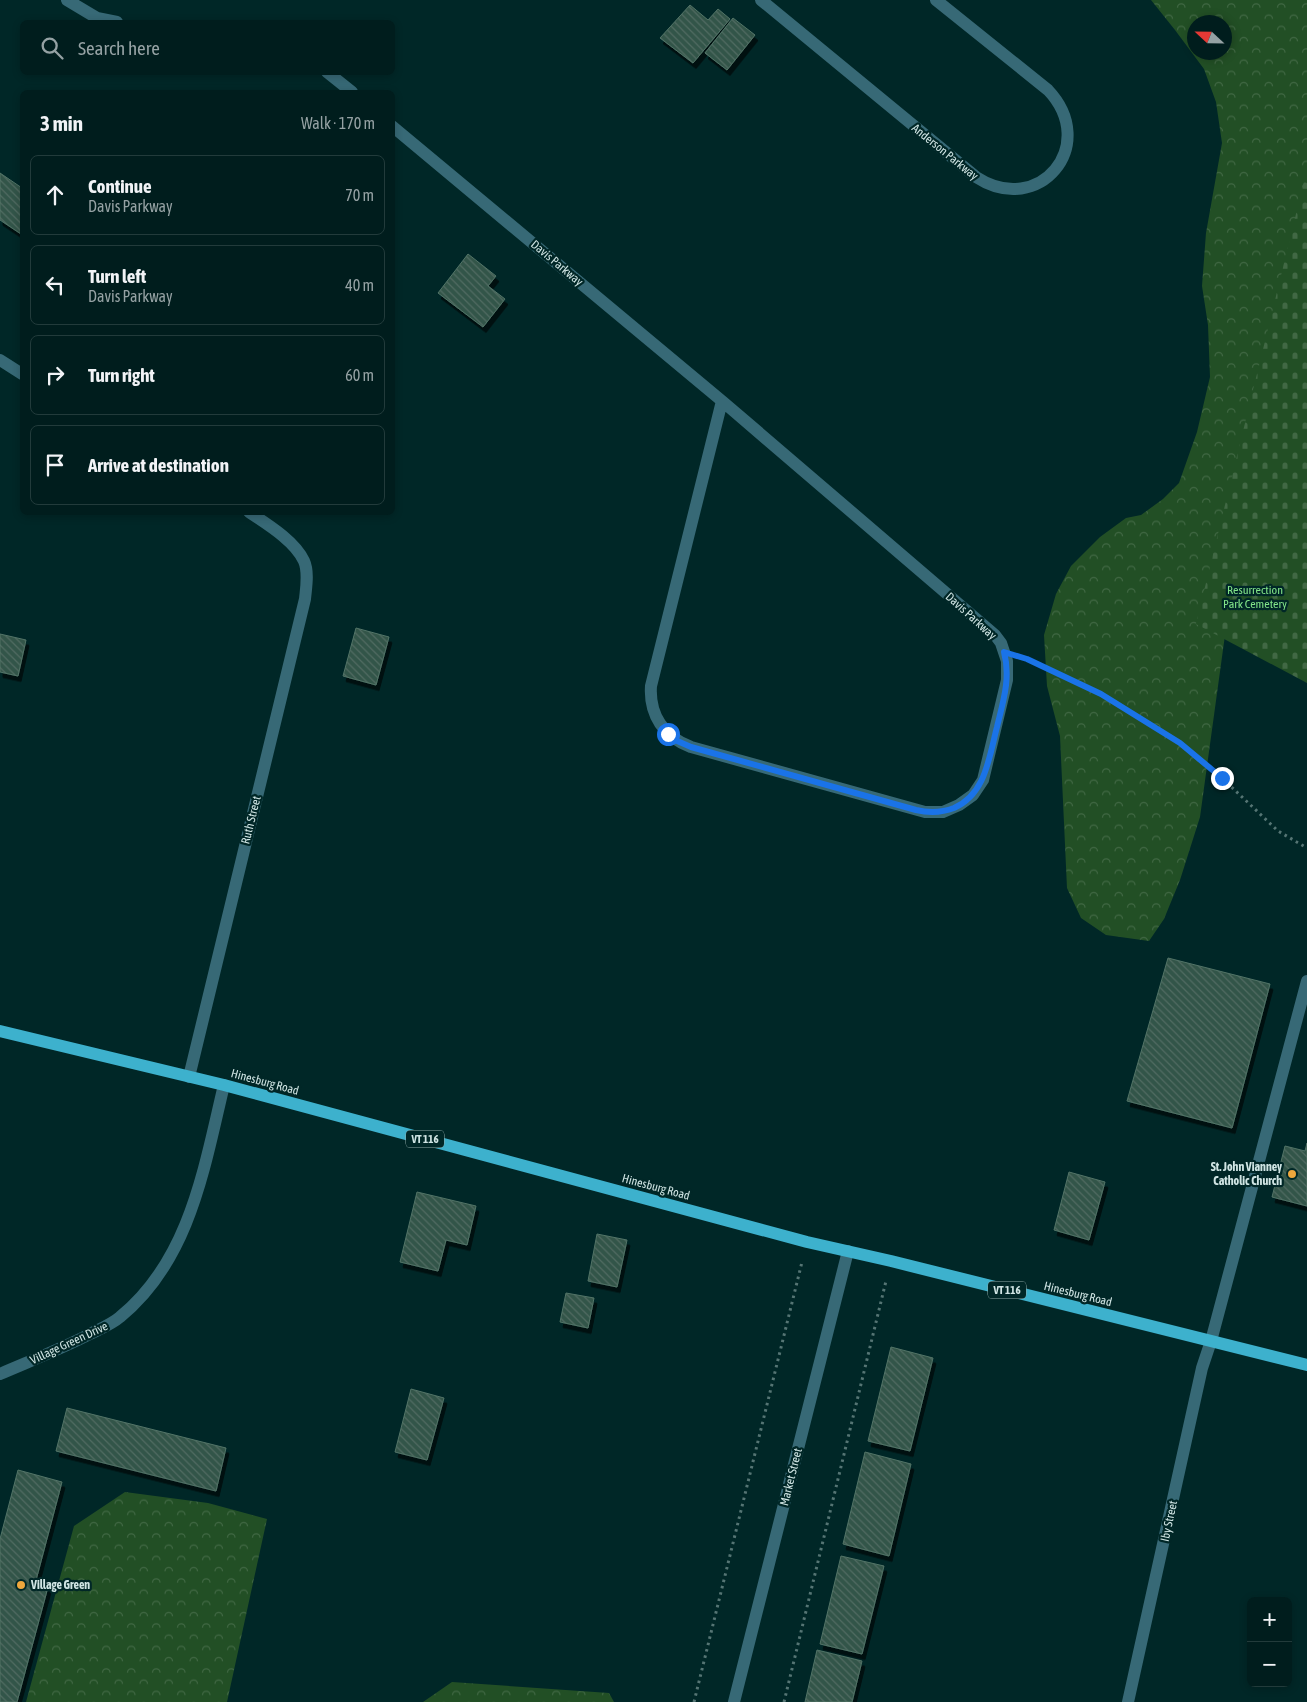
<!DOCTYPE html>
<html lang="en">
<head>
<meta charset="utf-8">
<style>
  :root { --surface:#001d1d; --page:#0e2a2a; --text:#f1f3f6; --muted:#95a2a4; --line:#223b3b }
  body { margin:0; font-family:"Asap Condensed",sans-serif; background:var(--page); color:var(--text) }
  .controls { position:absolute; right:15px; bottom:15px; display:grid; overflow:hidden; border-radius:8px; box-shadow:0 2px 8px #0003 }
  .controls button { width:45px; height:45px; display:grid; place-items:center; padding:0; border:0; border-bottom:1px solid var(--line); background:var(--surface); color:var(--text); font:25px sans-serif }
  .compass { position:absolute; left:1187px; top:15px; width:45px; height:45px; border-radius:50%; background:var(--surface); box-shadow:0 2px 8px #0003; rotate:292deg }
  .stop { position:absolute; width:15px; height:15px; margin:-11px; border:4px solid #1a73e8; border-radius:50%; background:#fff }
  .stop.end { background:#1a73e8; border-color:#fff; box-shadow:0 1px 5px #0008 }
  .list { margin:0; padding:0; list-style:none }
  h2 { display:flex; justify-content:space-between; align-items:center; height:65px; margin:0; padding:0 20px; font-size:21px }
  h2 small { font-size:16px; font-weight:400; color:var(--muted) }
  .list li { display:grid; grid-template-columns:32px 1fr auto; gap:15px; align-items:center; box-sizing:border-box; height:80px; margin:0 10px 10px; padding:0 10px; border:1px solid var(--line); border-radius:8px }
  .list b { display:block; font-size:19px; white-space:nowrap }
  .list p { margin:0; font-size:16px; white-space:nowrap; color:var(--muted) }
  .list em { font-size:16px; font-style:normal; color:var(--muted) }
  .icon { flex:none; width:28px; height:28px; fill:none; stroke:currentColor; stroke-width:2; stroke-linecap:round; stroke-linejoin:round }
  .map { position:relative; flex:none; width:1307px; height:1702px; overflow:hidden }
  .search { position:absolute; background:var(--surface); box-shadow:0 2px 8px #0003; left:20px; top:20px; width:375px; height:55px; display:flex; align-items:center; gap:12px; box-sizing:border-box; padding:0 18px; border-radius:8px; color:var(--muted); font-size:19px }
  .panel { position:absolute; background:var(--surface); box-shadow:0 2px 8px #0003; left:20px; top:90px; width:375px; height:425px; border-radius:8px }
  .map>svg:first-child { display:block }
  .forest { fill:url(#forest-crowns); fill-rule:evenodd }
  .cemetery { fill:url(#cemetery-stones) }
  .building { fill:url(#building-back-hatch); stroke:#527467; filter:url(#shadow) }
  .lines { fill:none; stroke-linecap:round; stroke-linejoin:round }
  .path { stroke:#557574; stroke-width:3; stroke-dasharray:2.5 4; stroke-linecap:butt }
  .minor { stroke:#376976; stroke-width:12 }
  .major { stroke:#3db1cd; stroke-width:12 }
  .route { stroke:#1a73e8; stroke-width:6 }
  .poi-dot { fill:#eea73d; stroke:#002727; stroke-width:2 }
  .labels { text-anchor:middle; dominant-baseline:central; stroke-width:4.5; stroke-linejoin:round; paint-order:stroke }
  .shield { fill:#002727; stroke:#92acab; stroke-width:1 }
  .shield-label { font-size:11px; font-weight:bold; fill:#d0e5e4 }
  .street-label { font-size:12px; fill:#d0e5e4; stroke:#002727 }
  .park-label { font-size:12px; fill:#83e589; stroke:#002727 }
  .poi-label { font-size:12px; font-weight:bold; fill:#d0e5e4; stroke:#002727; text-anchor:end }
</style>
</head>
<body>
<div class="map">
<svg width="1307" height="1702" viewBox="0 0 1307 1702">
  <defs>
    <pattern id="forest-crowns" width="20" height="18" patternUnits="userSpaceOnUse" patternTransform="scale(1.25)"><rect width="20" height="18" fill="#224f25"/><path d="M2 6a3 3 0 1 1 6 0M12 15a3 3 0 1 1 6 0" fill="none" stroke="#416844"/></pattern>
    <pattern id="cemetery-stones" width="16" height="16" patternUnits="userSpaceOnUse" patternTransform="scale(1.25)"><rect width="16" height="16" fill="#224f25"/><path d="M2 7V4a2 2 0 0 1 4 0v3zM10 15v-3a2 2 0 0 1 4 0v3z" fill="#416844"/></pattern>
    <pattern id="building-back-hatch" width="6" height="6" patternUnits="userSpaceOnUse" patternTransform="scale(1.25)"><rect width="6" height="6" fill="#335448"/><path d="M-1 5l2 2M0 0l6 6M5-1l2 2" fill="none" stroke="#506c62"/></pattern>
    <filter id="shadow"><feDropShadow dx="3" dy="5.5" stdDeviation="0" flood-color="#0009"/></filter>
  </defs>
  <rect width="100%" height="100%" fill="#002727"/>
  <path class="forest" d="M1151 0H1307V224L1229 606 1200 817 1180 880 1164 919 1149 941 1106 935 1081 918 1067 888 1060 736 1047 686 1044 635 1056 594 1071 566 1100 537 1126 518 1141 515 1163 499 1179 483 1197 432 1210 377 1208 325 1202 286 1206 233 1222 143 1216 102 1204 69 1175 30ZM1194 22H1224V52H1194Z
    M125 1492 208 1503 267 1519 227 1702H26L74 1526Z
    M452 1682 609 1693 614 1702H423Z"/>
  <path class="cemetery" d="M1307 169V683L1196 624Z"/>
  <path class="building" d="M690 5 708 20 718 9 730 19 693 63 660 38Z
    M733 18 755 35 727 70 705 53Z
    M0 173 22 188V232L21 234 0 220Z
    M468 254 496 276 488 286 505 299 483 327 438 293Z
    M356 628 389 637 376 685 343 676Z
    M0 634 26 640 18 676 0 672Z
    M1168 958 1270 984 1232 1128 1127 1101Z
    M1307 1143V1206L1272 1197 1285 1146 1305 1151Z
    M1069 1172 1105 1182 1089 1240 1054 1230Z
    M417 1192 476 1206 467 1245 446 1240 438 1271 400 1262Z
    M597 1234 627 1240 617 1287 588 1281Z
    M566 1293 594 1298 588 1328 560 1322Z
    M891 1347 933 1358 910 1451 868 1441Z
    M411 1389 444 1398 427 1460 395 1452Z
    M67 1408 226 1448 216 1491 56 1451Z
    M865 1452 911 1464 889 1556 843 1544Z
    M18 1470 62 1482 35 1584 48 1587 17 1702H0V1539Z
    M841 1556 884 1566 862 1654 820 1644Z
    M817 1650 862 1661 852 1702H805Z"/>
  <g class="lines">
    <path class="path" d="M1029 660 1101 694 1180 743 1222 778 1278 831 1307 848
      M694 1702 802 1262
      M784 1702 886 1281"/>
    <path class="minor" d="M67 0 97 18 117 22
      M761 0 976 177C1039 218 1100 145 1048 90L936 0
      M327 72 352 92
      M392 126 722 401 995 635 1001 643 1007 661V680L983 780 973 795 959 805 943 812H925L691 747C664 737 649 715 651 686L722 401
      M0 360 22 374
      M189 1077 305 599C306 588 309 572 304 561 295 541 267 524 249 512
      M0 1374C30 1361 61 1349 90 1334 100 1329 112 1324 120 1317 190 1260 204 1168 224 1085
      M734 1702 848 1251
      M1128 1702 1202 1368 1211 1341 1307 981"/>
    <path class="major" d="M0 1031 224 1085 807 1242 891 1261 1307 1365"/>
  </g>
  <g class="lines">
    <path class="route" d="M668 734 675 740 691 747 916 810C929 813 941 813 954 808 986 794 989 757 997 727 1003 702 1011 678 1004 652L1027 659 1101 694 1180 743 1222 778"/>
  </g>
  <g class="poi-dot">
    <circle cx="1292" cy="1174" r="5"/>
    <circle cx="21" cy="1585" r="5"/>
  </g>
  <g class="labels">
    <g class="shield">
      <rect x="406" y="1130.5" width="38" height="17" rx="4"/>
      <rect x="988" y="1281.5" width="38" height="17" rx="4"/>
    </g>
    <g class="shield-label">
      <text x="425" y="1139">VT 116</text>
      <text x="1007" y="1290">VT 116</text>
    </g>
    <g class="street-label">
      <text transform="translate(945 152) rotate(39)">Anderson Parkway</text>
      <text transform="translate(557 263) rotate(40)">Davis Parkway</text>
      <text transform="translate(971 616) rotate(42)">Davis Parkway</text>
      <text transform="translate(251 820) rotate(-76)">Ruth Street</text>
      <text transform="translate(265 1082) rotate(15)">Hinesburg Road</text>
      <text transform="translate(656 1187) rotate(15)">Hinesburg Road</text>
      <text transform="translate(1078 1294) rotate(14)">Hinesburg Road</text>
      <text transform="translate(69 1343) rotate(-25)">Village Green Drive</text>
      <text transform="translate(791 1477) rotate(-76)">Market Street</text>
      <text transform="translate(1169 1521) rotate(-78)">Iby Street</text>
    </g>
    <g class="park-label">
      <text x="1255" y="590">Resurrection<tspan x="1255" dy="14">Park Cemetery</tspan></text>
    </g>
    <g class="poi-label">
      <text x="1282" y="1167">St. John Vianney<tspan x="1282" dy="14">Catholic Church</tspan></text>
      <text x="31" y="1585" text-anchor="start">Village Green</text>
    </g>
  </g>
</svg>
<div class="controls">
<button>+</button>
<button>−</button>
</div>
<svg class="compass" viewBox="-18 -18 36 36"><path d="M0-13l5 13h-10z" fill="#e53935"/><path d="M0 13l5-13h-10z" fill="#95a2a4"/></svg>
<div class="stop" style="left:668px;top:734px"></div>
<div class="stop end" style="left:1222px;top:778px"></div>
<div class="search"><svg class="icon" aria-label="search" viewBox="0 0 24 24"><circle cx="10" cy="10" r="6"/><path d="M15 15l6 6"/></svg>Search here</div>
<section class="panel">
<h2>3 min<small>Walk · 170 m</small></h2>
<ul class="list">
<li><svg class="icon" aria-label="ahead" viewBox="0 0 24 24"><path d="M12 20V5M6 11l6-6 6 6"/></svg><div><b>Continue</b><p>Davis Parkway</p></div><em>70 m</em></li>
<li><svg class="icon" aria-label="left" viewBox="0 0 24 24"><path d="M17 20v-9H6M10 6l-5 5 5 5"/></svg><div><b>Turn left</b><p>Davis Parkway</p></div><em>40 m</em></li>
<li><svg class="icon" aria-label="right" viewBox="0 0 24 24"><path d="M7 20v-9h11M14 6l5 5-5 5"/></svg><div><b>Turn right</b></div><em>60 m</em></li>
<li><svg class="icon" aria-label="arrive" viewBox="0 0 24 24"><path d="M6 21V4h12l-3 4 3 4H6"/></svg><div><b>Arrive at destination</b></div></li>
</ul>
</section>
</div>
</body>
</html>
